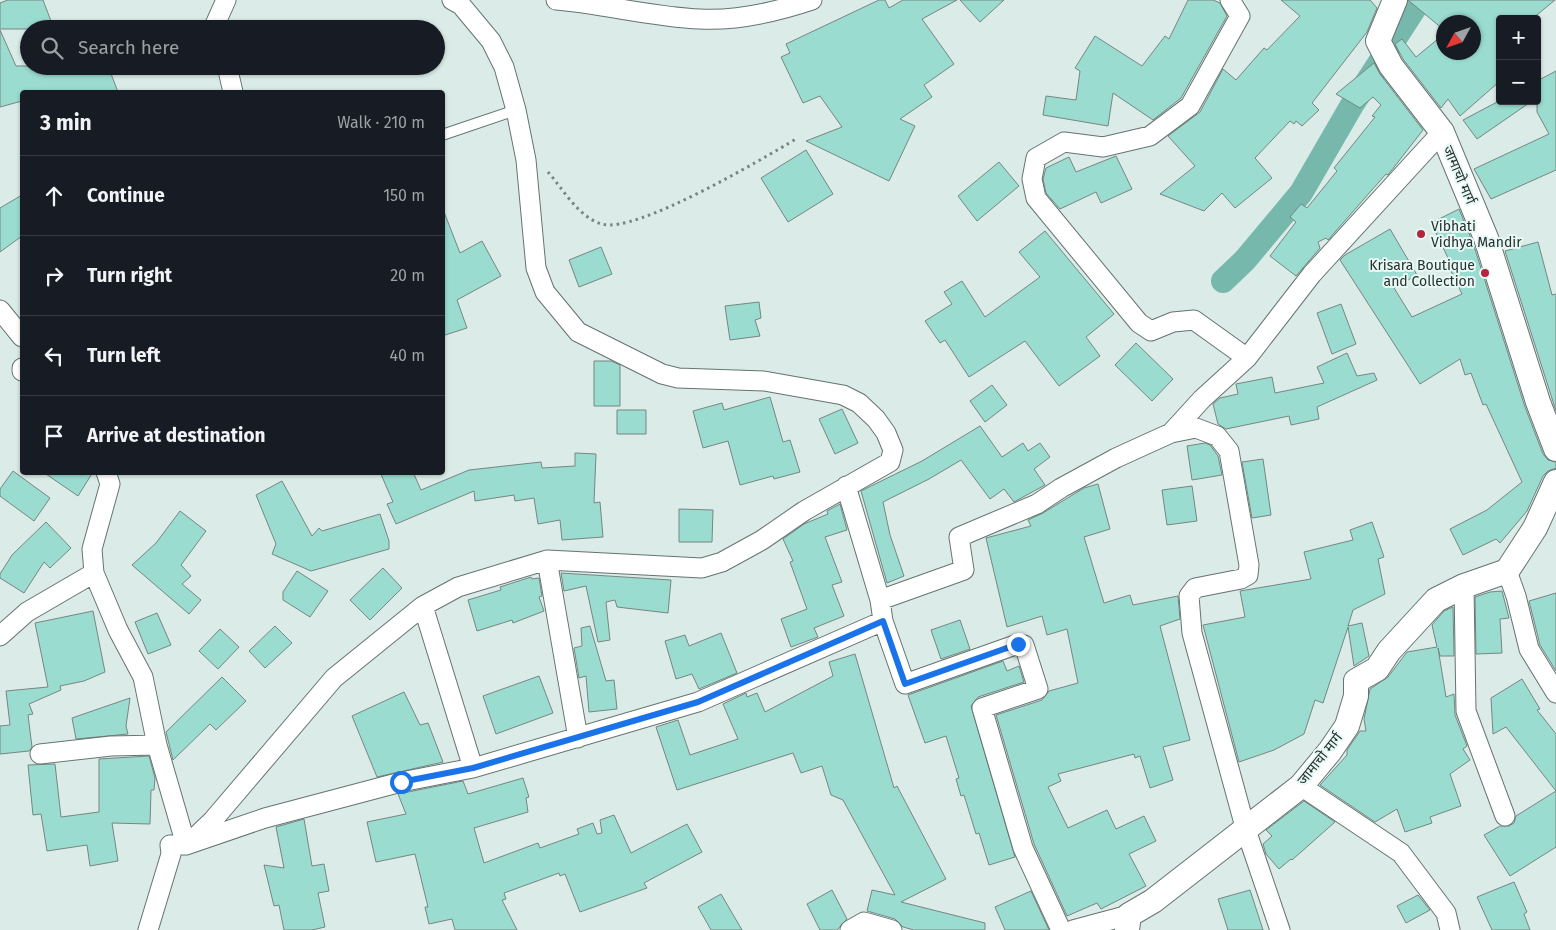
<!DOCTYPE html>
<html lang="en">
<head>
<meta charset="utf-8">
<style>
  :root { --surface:#171b24; --page:#20242c; --text:#f1f3f6; --muted:#9ea1a6; --line:#363941 }
  body { margin:0; font-family:"Fira Sans","Noto Sans Devanagari",sans-serif; background:var(--page); color:var(--text) }
  .controls { position:absolute; right:15px; top:15px; display:grid; overflow:hidden; border-radius:5px; box-shadow:0 1px 4px #0004 }
  .controls button { width:45px; height:45px; display:grid; place-items:center; padding:0; border:0; border-bottom:1px solid var(--line); background:var(--surface); color:var(--text); font:25px sans-serif }
  .compass { position:absolute; left:1436px; top:15px; width:45px; height:45px; border-radius:50%; background:var(--surface); box-shadow:0 1px 4px #0004; rotate:230deg }
  .stop { position:absolute; width:15px; height:15px; margin:-11px; border:4px solid #1a73e8; border-radius:50%; background:#fff }
  .stop.end { background:#1a73e8; border-color:#fff; box-shadow:0 1px 5px #0008 }
  .list { margin:0; padding:0; list-style:none }
  h2 { display:flex; justify-content:space-between; align-items:center; height:65px; margin:0; padding:0 20px; font-size:21px }
  h2 small { font-size:16px; font-weight:400; color:var(--muted) }
  .list li { display:grid; grid-template-columns:32px 1fr auto; gap:15px; align-items:center; box-sizing:border-box; height:80px; padding:0 20px; border-top:1px solid var(--line) }
  .list b { display:block; font-size:19px; white-space:nowrap }
  .list em { font-size:16px; font-style:normal; color:var(--muted) }
  .icon { flex:none; width:28px; height:28px; fill:none; stroke:currentColor; stroke-width:2; stroke-linecap:round; stroke-linejoin:round }
  .map { position:relative; flex:none; width:1556px; height:930px; overflow:hidden }
  .search { position:absolute; background:var(--surface); box-shadow:0 1px 4px #0004; left:20px; top:20px; width:425px; height:55px; display:flex; align-items:center; gap:12px; box-sizing:border-box; padding:0 18px; border-radius:28px; color:var(--muted); font-size:19px }
  .panel { position:absolute; background:var(--surface); box-shadow:0 1px 4px #0004; left:20px; top:90px; width:425px; height:385px; border-radius:5px }
  .map>svg:first-child { display:block }
  .lines { fill:none; stroke-linecap:round; stroke-linejoin:round }
  .canal { stroke:#77b8ac; stroke-width:24 }
  .building { fill:#9bdcd0; stroke:#768683 }
  .service-casing { stroke:#647470; stroke-width:12 }
  .minor-casing { stroke:#647470; stroke-width:21 }
  .tertiary-casing { stroke:#647470; stroke-width:26 }
  .path { stroke:#798482; stroke-width:3; stroke-dasharray:2.5 4; stroke-linecap:butt }
  .service { stroke:#fff; stroke-width:10 }
  .minor { stroke:#fff; stroke-width:19 }
  .tertiary { stroke:#fff; stroke-width:24 }
  .route { stroke:#1a73e8; stroke-width:6 }
  .poi-dot { fill:#b6243e; stroke:#e7f9f5; stroke-width:2 }
  .labels { text-anchor:middle; dominant-baseline:central; stroke-width:4; stroke-linejoin:round; paint-order:stroke }
  .street-label { font-size:14px; fill:#292f2e; stroke:#e7f9f5 }
  .poi-label { font-size:14px; fill:#292f2e; stroke:#e7f9f5; text-anchor:start }
</style>
</head>
<body>
<div class="map">
<svg width="1556" height="930" viewBox="0 0 1556 930">
  <rect width="100%" height="100%" fill="#daebe8"/>
  <g class="lines">
    <path class="canal" d="M1223 281 1245 260 1301 193 1352 105 1420 0"/>
  </g>
  <path class="building" d="M8 0H43L54 29H0V3Z
    M879 0H885L889 8 903 0H957L922 19 954 64 924 85 932 97 900 119 915 126 889 181 806 141 842 127 820 96 803 103 781 57 790 53 786 44Z
    M960 0H1004L980 22Z
    M1188 0H1213L1220 3 1227 16 1181 98 1153 120 1113 93 1108 126 1043 115 1046 96 1076 100 1080 71 1075 68 1095 36 1142 66 1165 36 1169 39Z
    M1281 0H1370L1377 8 1367 32 1312 103 1319 110 1302 126 1296 121 1294 124 1290 121 1255 158 1272 178 1235 208 1222 193 1204 211 1160 194 1195 166 1168 136 1200 112 1223 69 1236 80 1264 48 1267 50 1300 16Z
    M1408 0H1555L1532 19H1500V81L1460 116 1448 99 1441 108 1403 59 1395 44 1402 39 1416 57 1444 34V52H1474V22H1444V30Z
    M0 30 16 66H108L118 92H22V101L0 107Z
    M1374 63 1380 74 1423 130 1391 171 1388 175 1386 174 1328 240 1326 238 1318 242 1320 248 1296 276 1270 256 1296 222 1290 217 1301 204 1307 208 1337 171 1334 168 1375 117 1372 116 1381 105 1373 97 1360 108 1336 94Z
    M1556 71V170L1491 199 1474 169 1549 134 1537 112V81Z
    M1499 101H1532L1477 139 1463 120Z
    M806 150 833 194 788 222 761 178Z
    M1116 156 1132 189 1101 203 1096 192 1060 209 1046 193 1043 179 1046 168 1069 157 1076 172Z
    M999 162 1019 186 977 221 958 196Z
    M22 195V236L0 252V208Z
    M1459 209 1473 243 1525 407 1543 454 1548 460 1556 462V468L1548 471 1543 476 1527 511 1500 543 1496 539 1463 555 1450 529 1487 510 1522 482 1486 404 1483 405 1471 373 1465 375 1460 359 1420 384 1340 260 1345 255 1390 229 1417 275 1394 288 1412 317 1462 294 1448 265 1451 264 1431 223Z
    M444 212 460 253 482 241 501 276 457 300 467 328 442 336Z
    M1045 231 1114 314 1086 337 1100 356 1059 386 1025 341 969 377 945 340 940 343 925 321 952 304 944 292 962 281 985 317 1040 277 1019 252Z
    M1538 242 1552 295 1556 294V411L1505 251Z
    M601 247 612 274 579 287 569 260Z
    M759 302 761 318 755 320 760 336 730 340 725 306Z
    M1341 304 1356 344 1332 354 1317 313Z
    M1136 343 1173 379 1152 401 1115 365Z
    M1347 353 1357 376 1374 373 1377 380 1317 407 1319 419 1291 425 1289 416 1226 429 1218 424 1213 404 1220 398 1238 394 1236 384 1272 377 1275 393 1324 383 1317 367Z
    M594 361H611L620 365V406H594Z
    M992 385 1007 405 985 422 970 401Z
    M770 397 783 442 790 440 800 472 774 479 773 476 740 485 728 441 703 448 693 411 722 403 724 410Z
    M842 409 858 443 835 454 819 419Z
    M617 410H646V434H617Z
    M980 426 1002 457 1023 443 1028 451 1040 443 1050 457 1034 469 1045 485 1014 502 1004 489 990 499 961 460 929 479 883 502 890 535 904 576 887 583 861 491 922 461Z
    M1205 443 1210 445 1218 456 1222 475 1192 480 1187 446Z
    M575 453 596 454 594 503 600 502 603 537 562 540 560 520 538 524 534 498 515 501 514 495 475 501 474 491 396 524 387 504 393 502 380 472H413L421 490 469 470 541 462 542 468 575 466Z
    M1263 459 1271 515 1252 518 1242 462Z
    M13 471 50 498 34 521 0 496V489Z
    M43 472H93L78 496Z
    M282 481 312 536 319 528 322 531 380 514 389 541V549L311 571 272 554 276 544 256 495Z
    M1098 484 1110 529 1084 537 1104 603 1130 595 1133 605 1178 596 1180 619 1160 626 1190 740 1163 747 1173 780 1150 788 1140 756 1135 758 1134 754 1058 774 1061 781 1048 787 1068 828 1107 810 1116 829 1144 816 1156 841 1129 854 1146 886 1101 909 1097 903 1067 916 1034 844 996 715 1042 700 1049 691 1078 683 1067 629 1047 635 1042 616 1007 627 986 538 1031 526 1028 520 1043 513 1084 488Z
    M1192 486 1197 521 1167 525 1162 490Z
    M840 504 847 530 825 537 842 582 832 585 844 616 814 628 818 637 791 647 781 619 807 609 790 562 793 561 783 539 804 524 828 514 827 511Z
    M679 509 713 510 712 542H679Z
    M180 511 206 531 181 565 191 576 182 584 201 600 189 614 132 565 156 543Z
    M46 522 71 548 50 568 44 562 24 593 0 578V574L12 555Z
    M1372 522 1384 557 1378 559 1385 594 1353 610 1348 626 1362 623 1369 656 1354 666 1348 627 1323 703 1315 700 1304 734 1274 750 1239 762 1203 625 1245 617 1240 591 1311 579 1304 552 1353 540 1350 530Z
    M383 568 402 588 370 620 350 600Z
    M297 571 328 591 310 617 283 600V592Z
    M561 573 671 580 668 613 617 607 615 600 606 602 610 640 598 642 586 586 564 591Z
    M531 577 532 579 539 578 542 596 539 597 544 611 513 623 512 620 477 631 468 600 501 590 500 587Z
    M1502 591 1509 618 1500 619 1502 653 1476 654 1475 597 1490 592Z
    M1556 593V671L1540 645 1529 601Z
    M1453 607 1454 656H1440L1438 648 1446 697 1454 694 1455 715 1467 746 1463 749 1470 760 1450 774 1461 806 1430 817 1432 823 1405 832 1397 809 1375 822 1320 785 1347 755V750L1360 731H1366L1364 719 1370 689 1388 677 1407 652 1437 647 1432 625 1444 611Z
    M93 611 105 672 84 681 60 686 61 690 29 704 33 714 28 715 32 747 29 751 0 754V726L10 725 6 691 48 687 35 623Z
    M157 613 171 645 148 654 135 622Z
    M960 620 970 649 941 659 931 630Z
    M275 626 292 643 265 668 249 651Z
    M590 626 606 681 614 680 617 709 589 712 586 676 579 678 574 648 582 646 581 628Z
    M220 629 239 647 218 669 199 651Z
    M721 633 737 673 699 689 692 674 676 679 665 641 685 635 689 646Z
    M855 654 894 788 897 786 946 879 901 902 985 923V930H914L903 927 895 919 867 911 872 890 895 895 843 800 831 795 822 766 801 773 793 753 677 790 656 727 678 720 690 755 738 739 723 704 746 693 747 697 757 693 765 712 833 676 829 662Z
    M1003 661 1007 671 1019 666 1024 682 978 697 971 706 1015 857 989 865 979 833 976 834 964 795 961 796 956 779 959 778 946 736 925 743 908 695Z
    M539 676 553 713 496 734 483 696Z
    M222 677 246 701 216 730 210 724 173 760 166 732Z
    M1522 679 1540 709 1537 710 1556 734V847L1510 876 1484 835 1500 826H1509L1514 823 1516 816 1556 791 1506 727 1493 734 1491 698Z
    M404 692 420 725 428 723 443 762 377 777 352 716Z
    M130 698 126 726 128 734 76 739 72 718Z
    M149 756 155 778 154 790H151L150 824 112 823 118 861 90 866 87 845 47 851 41 814 33 815 28 765 55 764 61 817 99 812V759Z
    M523 778 529 797 526 798 528 812 474 828 484 863 538 843 540 848 579 834 577 829 593 823 597 834 602 833 600 820 614 815 631 853 687 824 702 852 644 883 647 888 580 912 565 874 560 876 559 873 504 893 506 899 502 900 517 930H455L452 919 429 924 425 907H428L415 854 376 862 367 822 406 814 398 794 463 781 468 794Z
    M1304 801 1335 822 1292 860 1291 859 1279 869 1266 854 1263 844 1272 836 1266 830Z
    M304 819 312 866 324 864 329 891 318 893 325 927 312 930H284L279 905 274 906 264 865 284 868 276 827Z
    M1514 882 1527 912 1524 914 1530 930H1492L1477 897Z
    M832 890 847 919 837 930H820L807 904Z
    M1250 890 1263 930H1228L1218 899Z
    M1031 891 1049 930H1005L995 907Z
    M721 894 742 930H711L698 907Z
    M1418 895 1430 910 1406 923 1397 906Z"/>
  <g class="lines">
    <defs>
      <path id="service" d="M442 135 516 110"/>
      <path id="minor" d="M452 0 461 5 491 41 504 67 516 110 526 160 536 268 545 292 578 332 662 374 678 378 764 381 843 395 859 403 876 419 886 433 893 450 890 462 804 511 762 540 722 562 702 568 547 560
        M556 0C604 4 652 17 700 19 738 21 776 12 812 0
        M1230 0 1240 16 1190 106 1150 136 1103 147 1064 142 1036 158 1032 179 1036 198 1139 323 1151 331 1173 322 1194 320 1247 358
        M213 29 226 0
        M227 66 233 92
        M0 310 22 337
        M22 368V371
        M1171 433 1202 399 1247 358 1312 274 1442 132
        M846 486 880 600
        M1507 571 1516 596 1529 649 1556 693
        M1464 586 1466 711 1505 816
        M883 621 905 684 1018 644 1024 645 1038 689 982 708 1023 848 1061 930
        M0 636 27 612 94 573
        M40 754 111 746 157 745 143 677 118 630 94 573 92 549 110 484 106 472
        M473 768 423 606 458 587 547 560 578 738
        M1301 786 1401 853 1446 913 1450 930
        M191 841 213 820 334 678 423 606
        M186 845 265 818 401 782 473 768 698 702 883 621 880 600 964 570 959 537 1037 504 1061 488 1116 458 1171 433 1196 428 1217 436 1229 451 1249 565 1248 575 1241 579 1195 588 1189 596 1192 633 1245 827 1280 930
        M148 930 171 854 170 845H186L157 745
        M850 930 864 922 892 930
        M1073 930 1129 915"/>
      <path id="tertiary" d="M1395 0 1378 41 1391 66 1442 132 1486 238 1538 402 1556 449
        M1127 930 1129 915 1153 901 1301 786 1330 751 1347 726 1356 696V681L1377 669 1389 651 1436 600 1464 586 1507 571 1535 528 1556 482"/>
    </defs>
    <use href="#service" class="service-casing"/>
    <use href="#minor" class="minor-casing"/>
    <use href="#tertiary" class="tertiary-casing"/>
    <path class="path" d="M548 172C563 189 579 218 602 224 636 234 762 159 796 139"/>
    <use href="#service" class="service"/>
    <use href="#minor" class="minor"/>
    <use href="#tertiary" class="tertiary"/>
  </g>
  <g class="lines">
    <path class="route" d="M401 782 473 768 698 702 883 621 905 684 1018 644"/>
  </g>
  <g class="poi-dot">
    <circle cx="1421" cy="234" r="5"/>
    <circle cx="1485" cy="273" r="5"/>
  </g>
  <g class="labels">
    <g class="street-label">
      <text transform="translate(1459 175) rotate(67)">जामाचो मार्ग</text>
      <text transform="translate(1320 759) rotate(-51)">जामाचो मार्ग</text>
    </g>
    <g class="poi-label">
      <text x="1431" y="226">Vibhati<tspan x="1431" dy="16">Vidhya Mandir</tspan></text>
      <text x="1475" y="265" text-anchor="end">Krisara Boutique<tspan x="1475" dy="16">and Collection</tspan></text>
    </g>
  </g>
</svg>
<div class="controls">
<button>+</button>
<button>−</button>
</div>
<svg class="compass" viewBox="-18 -18 36 36"><path d="M0-13l5 13h-10z" fill="#e53935"/><path d="M0 13l5-13h-10z" fill="#9ea1a6"/></svg>
<div class="stop" style="left:401px;top:782px"></div>
<div class="stop end" style="left:1018px;top:644px"></div>
<div class="search"><svg class="icon" aria-label="search" viewBox="0 0 24 24"><circle cx="10" cy="10" r="6"/><path d="M15 15l6 6"/></svg>Search here</div>
<section class="panel">
<h2>3 min<small>Walk · 210 m</small></h2>
<ul class="list">
<li><svg class="icon" aria-label="ahead" viewBox="0 0 24 24"><path d="M12 20V5M6 11l6-6 6 6"/></svg><div><b>Continue</b></div><em>150 m</em></li>
<li><svg class="icon" aria-label="right" viewBox="0 0 24 24"><path d="M7 20v-9h11M14 6l5 5-5 5"/></svg><div><b>Turn right</b></div><em>20 m</em></li>
<li><svg class="icon" aria-label="left" viewBox="0 0 24 24"><path d="M17 20v-9H6M10 6l-5 5 5 5"/></svg><div><b>Turn left</b></div><em>40 m</em></li>
<li><svg class="icon" aria-label="arrive" viewBox="0 0 24 24"><path d="M6 21V4h12l-3 4 3 4H6"/></svg><div><b>Arrive at destination</b></div></li>
</ul>
</section>
</div>
</body>
</html>
